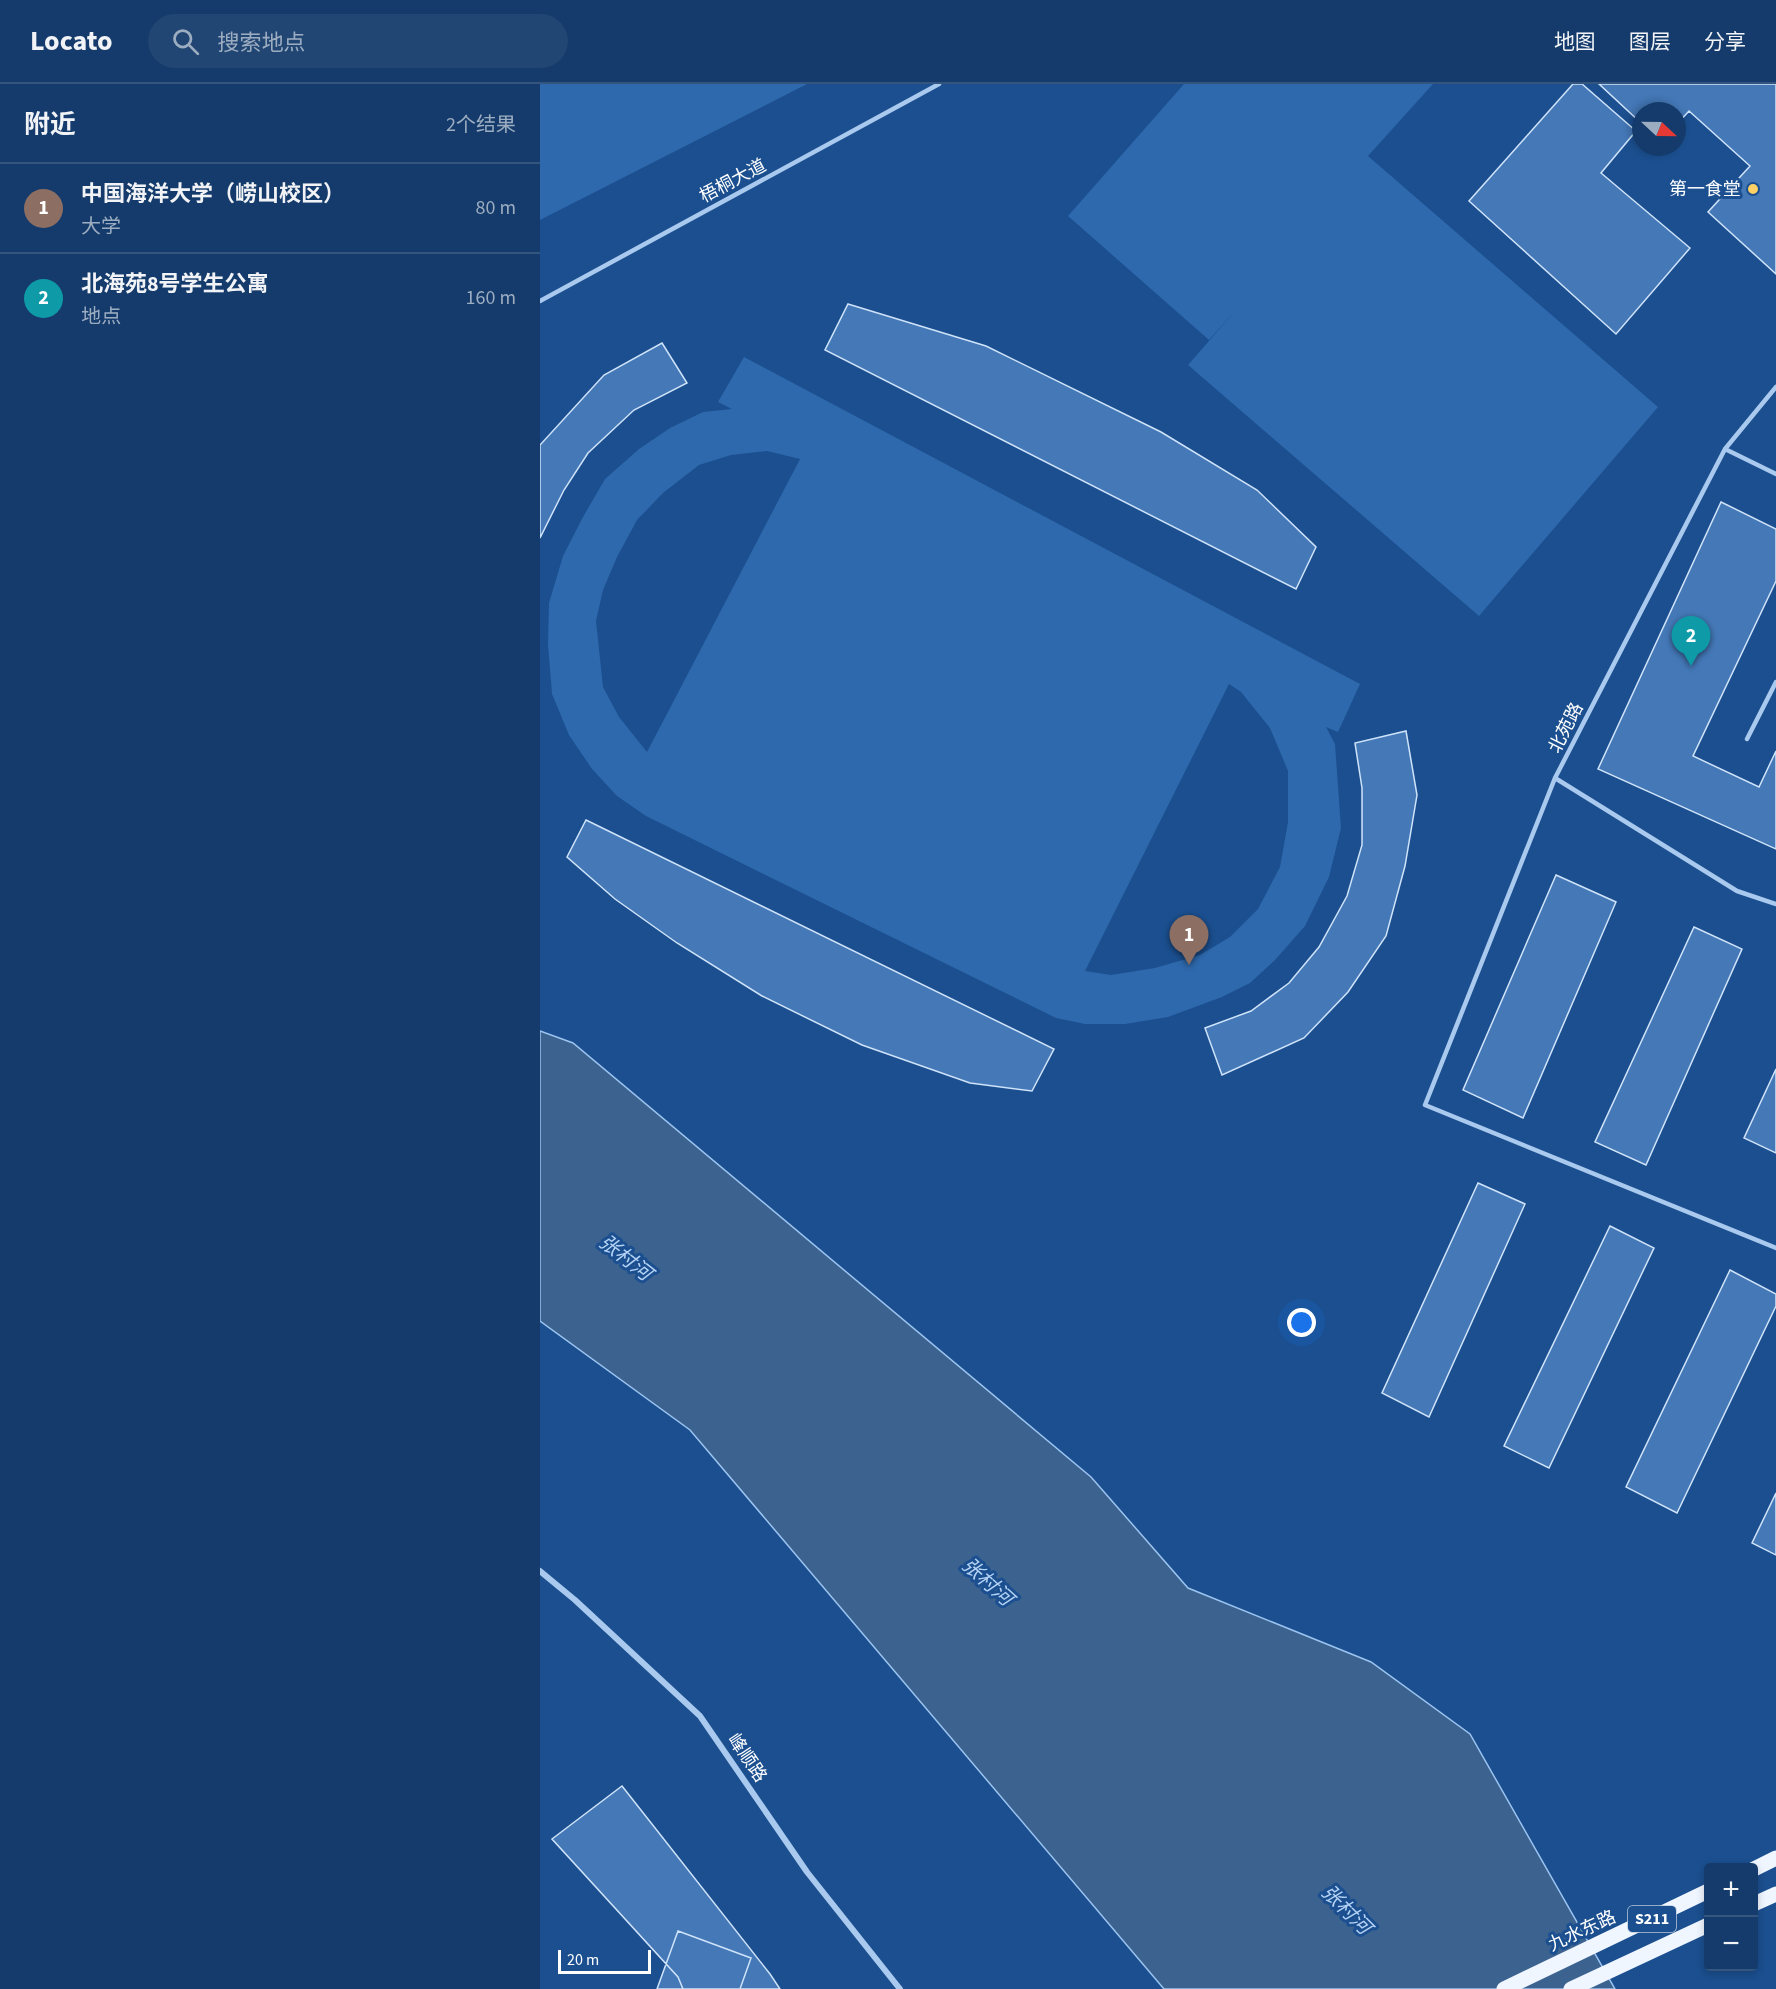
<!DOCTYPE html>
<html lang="zh">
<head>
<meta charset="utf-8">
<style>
  :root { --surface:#143b6b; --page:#214673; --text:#f1f3f6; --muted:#9dadc1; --line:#33557e; --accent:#ffd166 }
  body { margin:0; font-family:"Source Sans 3","Noto Sans SC",sans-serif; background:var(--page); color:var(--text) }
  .controls { position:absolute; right:18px; bottom:18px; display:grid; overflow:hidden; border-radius:6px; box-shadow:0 3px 9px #0003 }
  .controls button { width:54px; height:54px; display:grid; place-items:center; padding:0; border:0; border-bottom:2px solid var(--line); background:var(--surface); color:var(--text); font:30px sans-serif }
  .compass { position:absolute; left:1092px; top:18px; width:54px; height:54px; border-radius:50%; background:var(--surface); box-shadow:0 3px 9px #0003; rotate:112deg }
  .scale { position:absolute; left:18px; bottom:15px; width:93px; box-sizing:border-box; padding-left:6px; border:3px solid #fff; border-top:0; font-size:16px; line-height:21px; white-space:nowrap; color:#fff; -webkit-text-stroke:4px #1b4f8f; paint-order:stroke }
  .you { position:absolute; left:762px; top:1239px; width:21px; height:21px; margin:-15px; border:4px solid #fff; border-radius:50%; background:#1a73e8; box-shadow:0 0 0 9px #1a73e833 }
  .badge { display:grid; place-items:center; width:39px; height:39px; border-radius:50%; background:var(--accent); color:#fff; font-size:20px; font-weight:700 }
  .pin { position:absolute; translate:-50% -50px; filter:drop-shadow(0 2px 3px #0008) }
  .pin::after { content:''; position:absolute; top:32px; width:21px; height:18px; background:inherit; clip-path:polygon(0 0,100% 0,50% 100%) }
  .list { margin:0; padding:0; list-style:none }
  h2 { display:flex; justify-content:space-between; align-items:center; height:78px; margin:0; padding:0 24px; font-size:26px }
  h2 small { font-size:20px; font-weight:400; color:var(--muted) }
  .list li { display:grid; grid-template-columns:39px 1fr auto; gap:18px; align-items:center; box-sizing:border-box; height:90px; padding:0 24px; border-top:2px solid var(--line) }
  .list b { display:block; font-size:22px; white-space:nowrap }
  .list p { margin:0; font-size:20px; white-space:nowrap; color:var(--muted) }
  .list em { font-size:20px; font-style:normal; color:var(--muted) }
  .icon { flex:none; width:33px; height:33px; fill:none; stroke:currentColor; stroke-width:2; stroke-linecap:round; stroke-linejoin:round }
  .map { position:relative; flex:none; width:1236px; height:1905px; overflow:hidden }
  header { display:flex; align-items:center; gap:36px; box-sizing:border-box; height:84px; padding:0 30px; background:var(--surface); border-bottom:2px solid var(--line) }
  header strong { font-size:28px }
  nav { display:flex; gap:33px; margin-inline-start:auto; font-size:21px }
  .search { width:420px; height:54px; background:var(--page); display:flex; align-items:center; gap:15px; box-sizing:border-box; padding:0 21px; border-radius:33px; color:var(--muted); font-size:22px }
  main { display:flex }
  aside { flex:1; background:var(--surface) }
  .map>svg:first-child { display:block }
  .green { fill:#2e69ad; fill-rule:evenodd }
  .water { fill:#3c6290; stroke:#9cc4f0; stroke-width:1.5 }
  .building { fill:#4478b7; stroke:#cfe3fa; stroke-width:1.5 }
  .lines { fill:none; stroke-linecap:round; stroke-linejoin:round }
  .service { stroke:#a9c9ee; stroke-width:4.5 }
  .minor { stroke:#a9c9ee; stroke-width:6 }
  .primary { stroke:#f0f6ff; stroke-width:15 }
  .poi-dot { fill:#ffd166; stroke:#1b4f8f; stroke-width:2 }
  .labels { text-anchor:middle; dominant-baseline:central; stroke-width:6; stroke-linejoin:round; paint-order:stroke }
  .shield { fill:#1b4f8f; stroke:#bbcadd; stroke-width:1.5 }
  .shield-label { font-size:16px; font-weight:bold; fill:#fff }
  .street-label { font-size:18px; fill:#fff; stroke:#1b4f8f }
  .poi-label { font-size:18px; fill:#fff; stroke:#1b4f8f; text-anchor:end }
  .water-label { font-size:20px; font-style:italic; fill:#b5d3f5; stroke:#1b4f8f }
</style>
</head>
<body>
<header>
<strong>Locato</strong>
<div class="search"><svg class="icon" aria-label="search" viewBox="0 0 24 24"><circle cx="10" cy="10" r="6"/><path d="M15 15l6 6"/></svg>搜索地点</div>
<nav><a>地图</a><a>图层</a><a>分享</a></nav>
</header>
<main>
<aside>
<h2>附近<small>2个结果</small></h2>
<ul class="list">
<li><span class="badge" style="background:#8d6e63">1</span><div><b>中国海洋大学（崂山校区）</b><p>大学</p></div><em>80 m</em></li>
<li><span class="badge" style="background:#0f9aa8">2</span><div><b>北海苑8号学生公寓</b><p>地点</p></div><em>160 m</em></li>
</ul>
</aside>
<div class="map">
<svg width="1236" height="1905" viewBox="0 0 1236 1905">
  <rect width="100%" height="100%" fill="#1b4f8f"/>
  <path class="green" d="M0 0H267L0 136Z
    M644 0H893L828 72 1118 323 939 532 648 281 696 226 669 256 528 132Z
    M204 273 820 600 798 648 786 643 795 660 801 744 789 793 765 842 735 876 710 899 682 913 628 933 585 940H545L516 934 106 732 77 712 52 685 29 651 12 610 8 560 9 519 23 472 43 433 65 395 99 365 130 344 163 328 192 325 178 318ZM227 367 260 375 107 668 79 633 63 603 56 537 63 506 77 473 97 436 123 409 159 381 191 371ZM689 600 701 608 730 644 748 687V738L740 783 718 825 690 853 660 871 615 884 571 891 545 887Z"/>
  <path class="water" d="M0 947 33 959 551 1393 648 1504 831 1578 930 1650 1075 1905H624L150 1346 0 1237Z"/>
  <path class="building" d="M1033 0H1042L1096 47 1061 89 1150 164 1076 250 929 117Z
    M1059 0H1236V190L1168 128 1210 82 1149 27 1137 40V27H1101V39Z
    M308 220 446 262 621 348 717 406 776 463 756 505 285 266Z
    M122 259 147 299 94 326 48 369 24 406 0 454V361L64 291Z
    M1181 418 1236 445V497L1153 672 1219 703 1236 667V765L1058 685Z
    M866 647 877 711 865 782 846 852 808 908 764 954 682 991 665 944 711 927 749 899 779 863 807 812 822 761V704L815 659Z
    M46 736 514 965 492 1007 430 999 322 961 222 912 137 859 75 815 27 773Z
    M1016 791 1076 818 983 1034 923 1006Z
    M1154 843 1202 865 1106 1081 1055 1058Z
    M1236 985V1069L1204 1054Z
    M938 1099 985 1120 889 1333 842 1309Z
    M1070 1142 1114 1164 1009 1384 964 1362Z
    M1190 1186 1236 1210V1222L1137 1429 1086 1403Z
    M1236 1409V1471L1212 1459Z
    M82 1702 230 1890 240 1905H143L138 1893 12 1755Z
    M138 1847 211 1874 200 1905H117Z"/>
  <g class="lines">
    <path class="service" d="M0 217 399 0
      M1236 303 1185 365 1015 694 885 1021 1236 1164
      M1185 365 1236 390
      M1207 655 1236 598
      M1015 694 1197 807 1236 820"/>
    <path class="minor" d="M0 1487 35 1516 160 1632 267 1788 360 1905"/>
    <path class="primary" d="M1214 1785 1236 1774
      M1214 1820 1236 1810
      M964 1905 1168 1807
      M1031 1905 1168 1841"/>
  </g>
  <circle class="poi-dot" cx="1213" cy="105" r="6"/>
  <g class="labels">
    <rect class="shield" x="1088" y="1822" width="48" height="26" rx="4.5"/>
    <g class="shield-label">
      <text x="1112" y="1835">S211</text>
    </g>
    <g class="street-label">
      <text transform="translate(193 97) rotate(-28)">梧桐大道</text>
      <text transform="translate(1026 644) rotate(-63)">北苑路</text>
      <text transform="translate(207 1674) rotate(56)">峰顺路</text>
      <text transform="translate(1042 1847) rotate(-25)">九水东路</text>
    </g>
    <g class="poi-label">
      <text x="1201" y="105">第一食堂</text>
    </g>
    <g class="water-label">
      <text transform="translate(85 1174) rotate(38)">张村河</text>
      <text transform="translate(447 1498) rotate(42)">张村河</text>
      <text transform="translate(806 1826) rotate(45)">张村河</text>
    </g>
  </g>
</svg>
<div class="controls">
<button>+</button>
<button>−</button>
</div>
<svg class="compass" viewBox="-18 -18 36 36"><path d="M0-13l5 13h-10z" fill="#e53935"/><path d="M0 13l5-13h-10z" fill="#9dadc1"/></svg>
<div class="scale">20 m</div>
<div class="you"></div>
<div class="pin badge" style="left:649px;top:881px;background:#8d6e63">1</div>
<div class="pin badge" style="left:1151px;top:582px;background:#0f9aa8">2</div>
</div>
</main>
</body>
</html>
